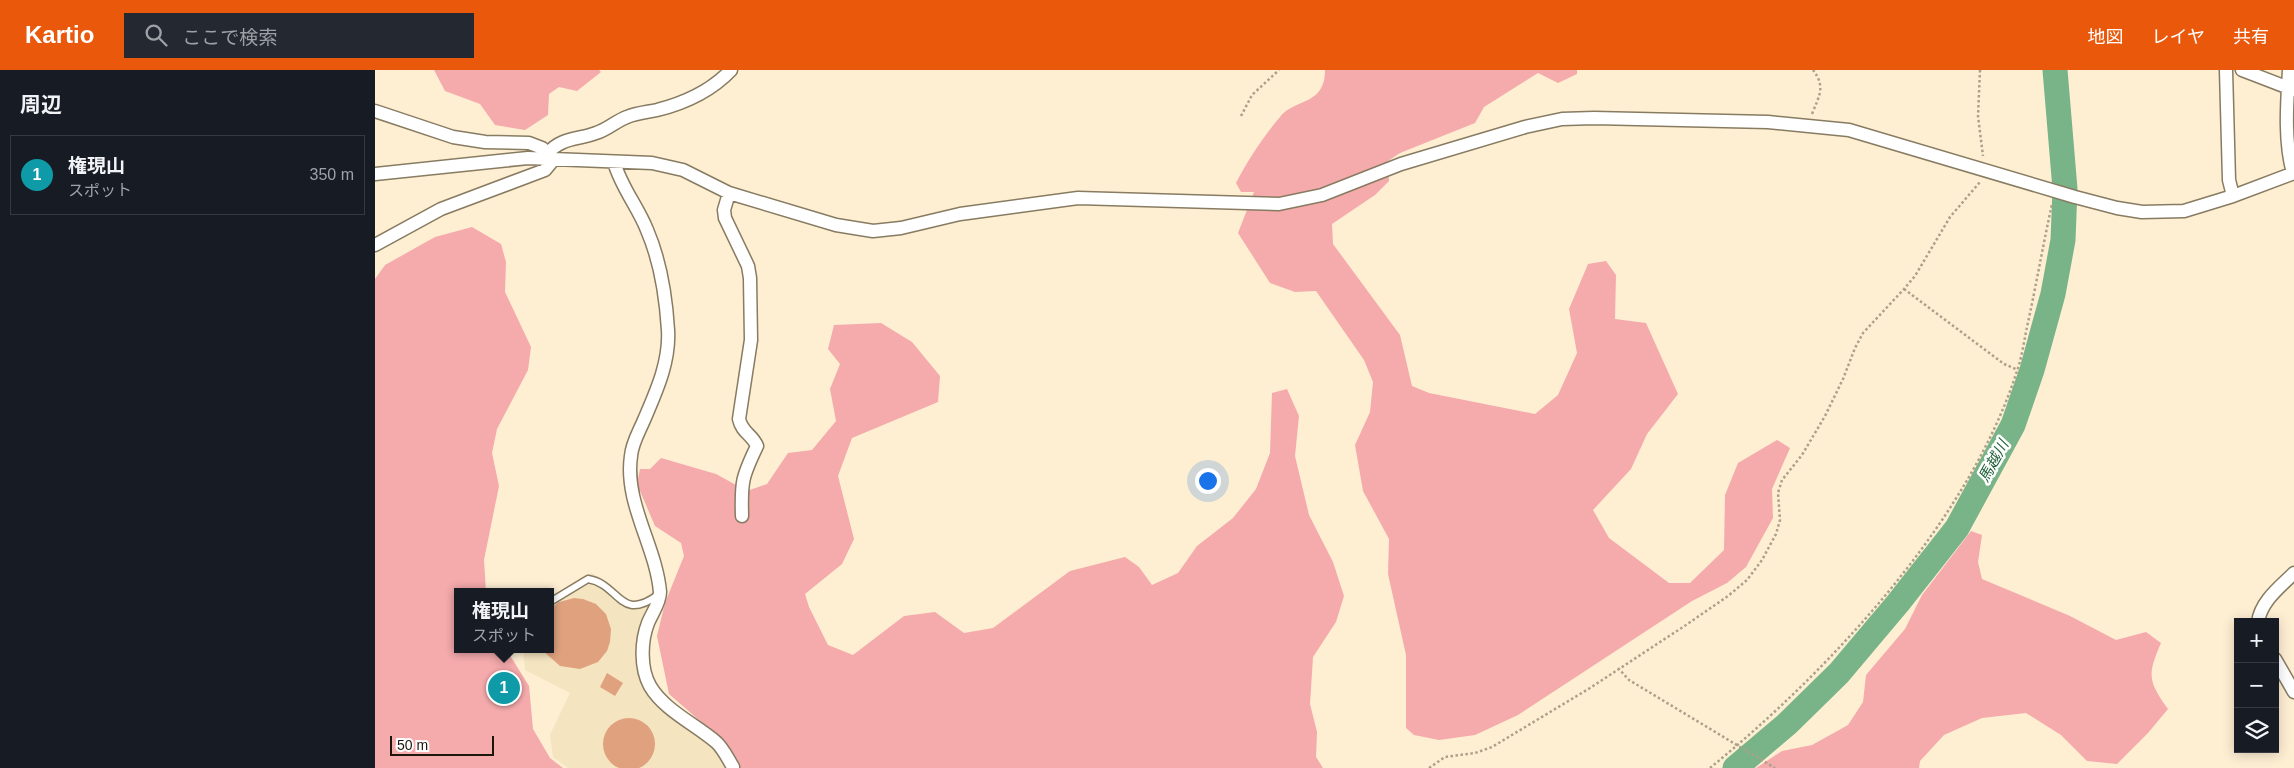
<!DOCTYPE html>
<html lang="ja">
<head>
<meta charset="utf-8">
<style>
  :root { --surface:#171b24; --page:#242831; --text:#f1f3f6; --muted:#9ea1a6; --line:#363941; --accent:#ea580c }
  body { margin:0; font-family:Helvetica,"Noto Sans JP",sans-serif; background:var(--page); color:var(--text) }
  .controls { position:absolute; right:15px; bottom:15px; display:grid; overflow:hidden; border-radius:0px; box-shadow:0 2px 12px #0003 }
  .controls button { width:45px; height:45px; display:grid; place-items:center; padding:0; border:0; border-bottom:1px solid var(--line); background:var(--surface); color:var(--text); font:25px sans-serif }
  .scale { position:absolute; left:15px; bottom:12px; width:104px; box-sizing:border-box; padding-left:5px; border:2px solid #1c170d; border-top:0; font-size:14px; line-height:18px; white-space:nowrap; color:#1c170d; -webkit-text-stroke:4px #fefefe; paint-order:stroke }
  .you { position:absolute; left:832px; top:410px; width:18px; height:18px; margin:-12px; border:4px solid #fff; border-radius:50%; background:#1a73e8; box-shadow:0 0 0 8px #1a73e833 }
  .badge { display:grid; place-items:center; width:32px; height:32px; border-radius:50%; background:var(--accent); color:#fff; font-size:16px; font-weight:700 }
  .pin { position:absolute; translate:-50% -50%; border:2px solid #fff; box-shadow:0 1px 5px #0006 }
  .popup { position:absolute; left:79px; top:518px; width:100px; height:65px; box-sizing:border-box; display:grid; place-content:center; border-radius:0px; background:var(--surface); filter:drop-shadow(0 1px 4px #0005); font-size:16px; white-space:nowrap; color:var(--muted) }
  .popup b { font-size:19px; color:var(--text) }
  .popup::after { content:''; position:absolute; left:50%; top:100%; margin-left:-10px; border:10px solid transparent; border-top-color:var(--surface) }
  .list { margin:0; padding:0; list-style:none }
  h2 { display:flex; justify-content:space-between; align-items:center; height:65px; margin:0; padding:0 20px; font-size:21px }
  h2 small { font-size:16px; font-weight:400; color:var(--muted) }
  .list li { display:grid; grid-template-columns:32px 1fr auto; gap:15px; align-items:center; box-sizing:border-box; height:80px; margin:0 10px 10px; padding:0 10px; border:1px solid var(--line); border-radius:0px }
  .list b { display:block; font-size:19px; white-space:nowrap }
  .list p { margin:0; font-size:16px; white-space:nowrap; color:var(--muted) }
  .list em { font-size:16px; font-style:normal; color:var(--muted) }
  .icon { flex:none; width:28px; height:28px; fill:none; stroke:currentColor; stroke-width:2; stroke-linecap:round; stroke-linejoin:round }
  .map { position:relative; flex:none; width:1919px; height:698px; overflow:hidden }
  header { display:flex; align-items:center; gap:30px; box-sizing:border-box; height:70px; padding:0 25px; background:var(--accent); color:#fff }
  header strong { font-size:24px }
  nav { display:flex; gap:28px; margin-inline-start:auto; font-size:18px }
  .search { width:350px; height:45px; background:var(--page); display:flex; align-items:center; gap:12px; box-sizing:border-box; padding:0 18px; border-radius:0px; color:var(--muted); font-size:19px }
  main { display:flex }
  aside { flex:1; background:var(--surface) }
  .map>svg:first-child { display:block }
  .built { fill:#f5e4c0 }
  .forest { fill:#f5aaac }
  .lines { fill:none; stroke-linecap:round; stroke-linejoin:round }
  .river { stroke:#78b488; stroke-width:25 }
  .building { fill:#e0a27e }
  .service-casing { stroke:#877b61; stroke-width:9 }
  .minor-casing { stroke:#877b61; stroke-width:15 }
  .path { stroke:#aca08b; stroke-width:2.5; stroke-dasharray:2.5 2.5; stroke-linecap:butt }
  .service { stroke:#fff; stroke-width:6 }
  .minor { stroke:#fff; stroke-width:12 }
  .labels { text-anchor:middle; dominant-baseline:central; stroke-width:5; stroke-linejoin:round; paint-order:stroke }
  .water-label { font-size:15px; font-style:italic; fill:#206137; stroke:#fefefe }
</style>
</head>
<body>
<header>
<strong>Kartio</strong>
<div class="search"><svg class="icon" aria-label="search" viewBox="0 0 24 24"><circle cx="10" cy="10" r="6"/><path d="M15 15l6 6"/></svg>ここで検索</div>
<nav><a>地図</a><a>レイヤ</a><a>共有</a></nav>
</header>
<main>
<aside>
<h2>周辺<small></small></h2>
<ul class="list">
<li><span class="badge" style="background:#0f9aa8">1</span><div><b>権現山</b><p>スポット</p></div><em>350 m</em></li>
</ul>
</aside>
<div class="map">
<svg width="1919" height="698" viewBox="0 0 1919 698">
  <rect width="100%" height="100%" fill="#feefd3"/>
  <path class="built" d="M217 503 257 532 267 530 278 521V533L263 570 261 582 263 603 271 623 278 633 340 677 357 698H193L178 687 175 665 195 623 150 600 148 579H175V527L210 505Z"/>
  <path class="forest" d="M59 0H224L226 2 202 21 184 17 174 24 173 45 150 60 120 55 105 34 70 21Z
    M950 0H1202V4L1183 13 1163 3 1109 37 1100 53 1025 83 1013 91 1014 111 1000 125 957 154 958 174 1025 265 1037 316 1054 323 1160 344 1183 325 1202 283 1194 239 1213 194 1231 191 1241 205 1240 249 1271 253 1303 324 1272 364 1256 399 1218 440 1234 468 1294 513H1315L1349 480 1350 425 1363 393 1402 370 1415 378 1397 419 1398 448 1371 497 1352 513 1317 531 1143 645 1100 665 1064 670 1039 665 1031 658V585L1013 504 1014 469 988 421 980 375 995 342 998 312 989 290 941 221 920 222 895 213 863 163 879 122H866L861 113C873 90 888 67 905 47 920 28 950 36 950 0Z
    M97 157 126 174 131 192 130 222 156 277 153 300 122 359 117 383 124 416 109 490 111 522H83V579H135L136 587 154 616 158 659 175 688 188 698H0V209L10 195 60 167Z
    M506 253 537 272 565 306 563 332 477 368 463 406 479 469 467 494 430 524 434 537 453 575 478 585 529 546 560 542 589 563 618 558 695 501 750 487 764 497 777 515 803 503 822 476 858 448 881 419 895 383 897 323 912 319 924 346 920 386 934 445 958 492 969 526 961 552 938 587 935 634 942 662 941 687 948 698H365L347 670 294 624 282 566 290 533 309 486 306 473 280 456 262 414 265 399H275L286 388 341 404 372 421 392 414 413 383 437 380 461 351 455 319 465 294 453 279 459 255Z
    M1596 461 1607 465 1603 492 1607 509 1695 546 1741 570 1771 562 1786 573C1772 605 1773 611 1793 639L1773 663 1742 694 1712 691 1686 665 1651 643 1607 648 1569 665 1545 691 1544 698H1381L1407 681 1437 675 1473 655 1488 632 1491 605 1530 559 1547 525Z"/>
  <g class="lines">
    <path class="river" d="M1360 698 1412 654 1464 603 1523 533 1582 458 1638 355 1657 300 1678 224 1688 170 1690 119 1680 0"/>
  </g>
  <path class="building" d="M199 528 208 529 221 534 231 544 236 559 235 572 232 581 223 592 205 599 185 596 166 579H175V539L184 532Z
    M232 603 248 613 240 626 225 617Z
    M228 674a26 26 0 1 1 52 0a26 26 0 1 1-52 0Z"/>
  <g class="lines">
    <defs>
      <path id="service" d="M175 532 213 509C245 514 244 553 283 525"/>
      <path id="minor" d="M1851 0 1854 110 1858 126
        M1867 0 1919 20
        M1914 0C1912 33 1909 71 1918 103
        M0 41 78 67 110 72 154 73 167 78 179 89 170 100 66 139 0 175
        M173 83C187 67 203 70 221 63 232 60 241 51 252 47 261 43 273 42 282 40 310 33 336 21 356 0
        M239 92C246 117 263 137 272 160 285 190 291 227 293 260 295 292 281 322 269 350 264 362 257 373 256 386 249 433 281 476 285 522 285 533 277 543 273 553 266 571 265 598 275 616 289 640 320 654 341 672 348 678 353 689 358 697
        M0 104 153 88 277 93 308 100 354 123 461 155 498 161 526 158 585 144 703 128 904 134 947 125 1026 94 1150 57 1187 49 1219 48 1393 52 1474 60 1700 127 1742 138 1767 142 1809 141 1858 126 1919 103
        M354 123 349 140 350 148 373 196 375 208 376 270 364 349C367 363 377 364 382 376 367 407 366 412 367 446
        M1883 552C1886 531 1905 517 1919 503
        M1900 589 1919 622"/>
    </defs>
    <use href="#service" class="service-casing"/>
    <use href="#minor" class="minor-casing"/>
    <path class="path" d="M1605 0 1603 46 1608 86
      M1437 44C1444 26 1451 17 1438 0
      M866 46 877 25 904 0
      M1529 219 1629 294 1643 300
      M1243 598 1254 610 1400 698
      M1054 698 1070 687 1100 683 1117 677 1215 618 1311 555 1353 526 1372 510 1387 490 1401 464 1405 450 1403 423 1407 410 1427 385 1450 346 1468 309 1480 278 1488 263 1529 219 1540 206 1575 147 1605 112
      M1335 698C1456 599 1594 451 1642 301 1647 287 1649 271 1652 257 1661 216 1668 175 1677 134"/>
    <use href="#service" class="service"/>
    <use href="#minor" class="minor"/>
  </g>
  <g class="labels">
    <g class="water-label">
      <text transform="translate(1618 391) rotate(-61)">馬越川</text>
    </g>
  </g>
</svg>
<div class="controls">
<button>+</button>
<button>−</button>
<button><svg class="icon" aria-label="layers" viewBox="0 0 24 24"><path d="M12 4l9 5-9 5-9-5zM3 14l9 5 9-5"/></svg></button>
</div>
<div class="scale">50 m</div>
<div class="you"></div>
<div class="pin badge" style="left:129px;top:618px;background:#0f9aa8">1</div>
<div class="popup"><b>権現山</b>スポット</div>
</div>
</main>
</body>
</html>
